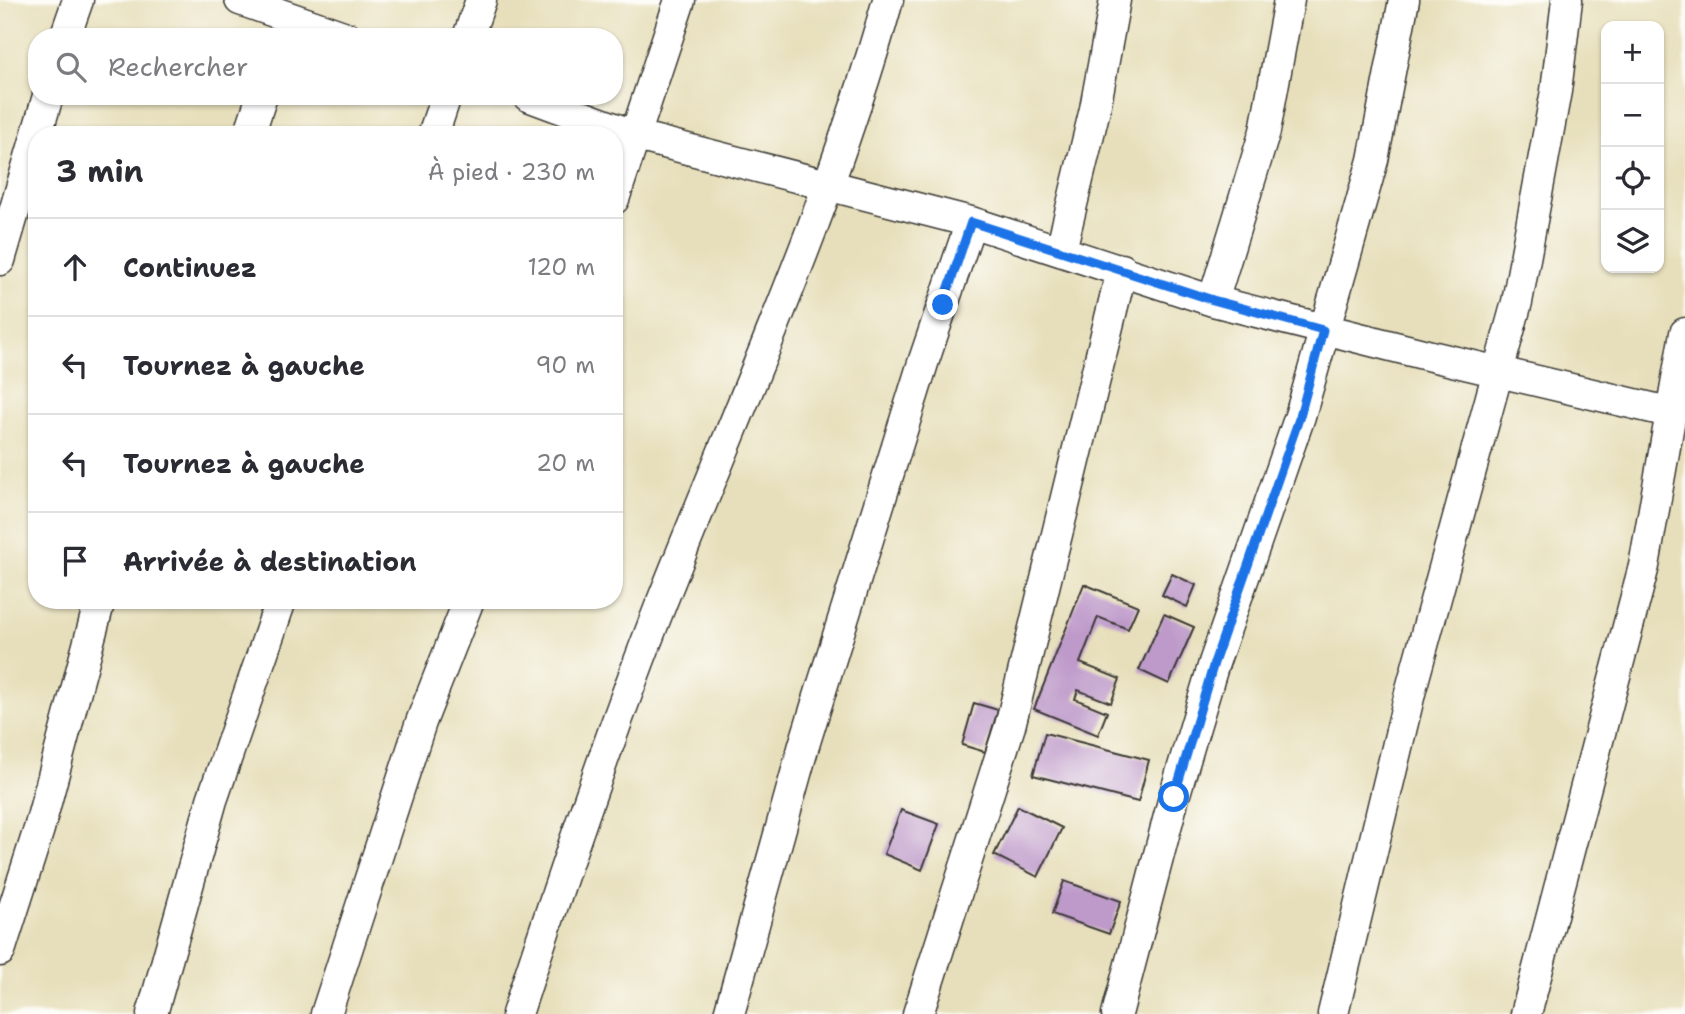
<!DOCTYPE html>
<html lang="fr">
<head>
<meta charset="utf-8">
<style>
  :root { --surface:#fff; --page:#f2f2f3; --text:#2b2b33; --muted:#7c7c81; --line:#e1e1e2 }
  body { margin:0; font-family:"Shantell Sans",sans-serif; background:var(--page); color:var(--text) }
  .controls { position:absolute; right:21px; top:21px; display:grid; overflow:hidden; border-radius:14px; box-shadow:0 2px 5px #0004 }
  .controls button { width:63px; height:63px; display:grid; place-items:center; padding:0; border:0; border-bottom:2px solid var(--line); background:var(--surface); color:var(--text); font:35px sans-serif }
  .stop { position:absolute; width:21px; height:21px; margin:-16px; border:5px solid #1a73e8; border-radius:50%; background:#fff }
  .stop.end { background:#1a73e8; border-color:#fff; box-shadow:0 2px 7px #0008 }
  .list { margin:0; padding:0; list-style:none }
  h2 { display:flex; justify-content:space-between; align-items:center; height:91px; margin:0; padding:0 28px; font-size:30px }
  h2 small { font-size:23px; font-weight:400; color:var(--muted) }
  .list li { display:grid; grid-template-columns:46px 1fr auto; gap:21px; align-items:center; box-sizing:border-box; height:98px; padding:0 28px; border-top:2px solid var(--line) }
  .list b { display:block; font-size:26px; white-space:nowrap }
  .list em { font-size:23px; font-style:normal; color:var(--muted) }
  .icon { flex:none; width:38px; height:38px; fill:none; stroke:currentColor; stroke-width:2; stroke-linecap:round; stroke-linejoin:round }
  .map { position:relative; flex:none; width:1685px; height:1014px; overflow:hidden }
  .search { position:absolute; background:var(--surface); box-shadow:0 2px 5px #0004; left:28px; top:28px; width:595px; height:77px; display:flex; align-items:center; gap:18px; box-sizing:border-box; padding:0 24px; border-radius:28px; color:var(--muted); font-size:26px }
  .panel { position:absolute; background:var(--surface); box-shadow:0 2px 5px #0004; left:28px; top:126px; width:595px; height:483px; border-radius:28px }
  .map>svg:first-child { display:block }
  .building { fill:#be9aca }
  .lines { fill:none; stroke-linecap:round; stroke-linejoin:round }
  .minor-casing { stroke:#3a3934; stroke-width:33 }
  .minor { stroke:#fff; stroke-width:30 }
  .route { stroke:#1a73e8; stroke-width:9 }
</style>
</head>
<body>
<div class="map">
<svg width="1685" height="1014" viewBox="0 0 1685 1014">
  <rect width="100%" height="100%" fill="#fdfcf7"/>
  <filter id="ink" filterUnits="userSpaceOnUse"><feTurbulence type="fractalNoise" baseFrequency=".0143" numOctaves="2"/><feDisplacementMap in="SourceGraphic" scale="14" xChannelSelector="R" yChannelSelector="G"/><feConvolveMatrix kernelMatrix="1 2 1 2 8 2 1 2 1" color-interpolation-filters="sRGB"/></filter>
  <filter id="wash" filterUnits="userSpaceOnUse"><feTurbulence type="fractalNoise" baseFrequency=".00686" numOctaves="4" result="noise"/><feDisplacementMap in="SourceGraphic" scale="28" xChannelSelector="R" yChannelSelector="G"/><feGaussianBlur stdDeviation="1.57" result="paint"/><feColorMatrix in="noise" values="0 0 0 0 0 0 0 0 0 0 0 0 0 0 0 0 0 1.4 0 .05"/><feComposite in="paint" operator="in"/></filter>
  <g filter="url(#wash)">
    <rect width="100%" height="100%" fill="#e7dfbb"/>
    <g id="blocks">
      <path class="building" d="M1172 574 1196 585 1187 607 1162 595Z
        M1084 584 1138 606 1128 629 1098 617 1080 663 1120 679 1111 703 1078 690 1075 699 1107 712 1098 735 1034 709Z
        M1164 614 1194 627 1169 684 1139 670Z
        M974 703 998 710 985 752 962 745Z
        M1045 733 1149 760 1138 802 1033 775Z
        M1018 806 1062 828 1038 877 994 855Z
        M901 810 939 824 922 870 884 854Z
        M1064 881 1121 901 1109 934 1052 914Z"/>
    </g>
  </g>
  <g filter="url(#ink)">
    <use href="#blocks" fill-opacity="0" stroke="#3a3934" stroke-width="2"/>
    <g class="lines">
      <defs>
        <path id="minor" d="M240 0 346 37
          M65 37 78 0
          M468 37 481 0
          M528 96 633 135 971 222 1213 301 1431 356 1673 413
          M249 135 262 96
          M433 135 446 96
          M614 199 680 0
          M1061 250 1095 109 1115 0
          M0 260 48 96
          M1213 301 1265 131 1289 0
          M0 951 39 829 100 600
          M152 1014 212 800 281 600
          M326 1014 421 722 469 600
          M517 1014C562 876 608 739 661 604 740 404 830 208 888 0
          M729 1014 804 745 923 363 971 222
          M918 1014 1010 726 1122 269
          M1117 1014 1174 797 1214 663 1300 416 1373 160 1404 0
          M1333 1014 1411 689 1517 302 1556 91 1567 0
          M1526 1014 1644 566 1685 333"/>
      </defs>
      <use href="#minor" class="minor-casing"/>
      <use href="#minor" class="minor"/>
    </g>
  </g>
  <g class="lines" filter="url(#ink)">
    <path class="route" d="M943 305 971 222 1213 300 1323 330 1300 416 1214 663 1174 797"/>
  </g>
</svg>
<div class="controls">
<button>+</button>
<button>−</button>
<button><svg class="icon" aria-label="locate" viewBox="0 0 24 24"><circle cx="12" cy="12" r="6"/><path d="M12 2v4M12 18v4M2 12h4M18 12h4"/></svg></button>
<button><svg class="icon" aria-label="layers" viewBox="0 0 24 24"><path d="M12 4l9 5-9 5-9-5zM3 14l9 5 9-5"/></svg></button>
</div>
<div class="stop" style="left:1174px;top:797px"></div>
<div class="stop end" style="left:943px;top:305px"></div>
<div class="search"><svg class="icon" aria-label="search" viewBox="0 0 24 24"><circle cx="10" cy="10" r="6"/><path d="M15 15l6 6"/></svg>Rechercher</div>
<section class="panel">
<h2>3 min<small>À pied · 230 m</small></h2>
<ul class="list">
<li><svg class="icon" aria-label="ahead" viewBox="0 0 24 24"><path d="M12 20V5M6 11l6-6 6 6"/></svg><div><b>Continuez</b></div><em>120 m</em></li>
<li><svg class="icon" aria-label="left" viewBox="0 0 24 24"><path d="M17 20v-9H6M10 6l-5 5 5 5"/></svg><div><b>Tournez à gauche</b></div><em>90 m</em></li>
<li><svg class="icon" aria-label="left" viewBox="0 0 24 24"><path d="M17 20v-9H6M10 6l-5 5 5 5"/></svg><div><b>Tournez à gauche</b></div><em>20 m</em></li>
<li><svg class="icon" aria-label="arrive" viewBox="0 0 24 24"><path d="M6 21V4h12l-3 4 3 4H6"/></svg><div><b>Arrivée à destination</b></div></li>
</ul>
</section>
</div>
</body>
</html>
